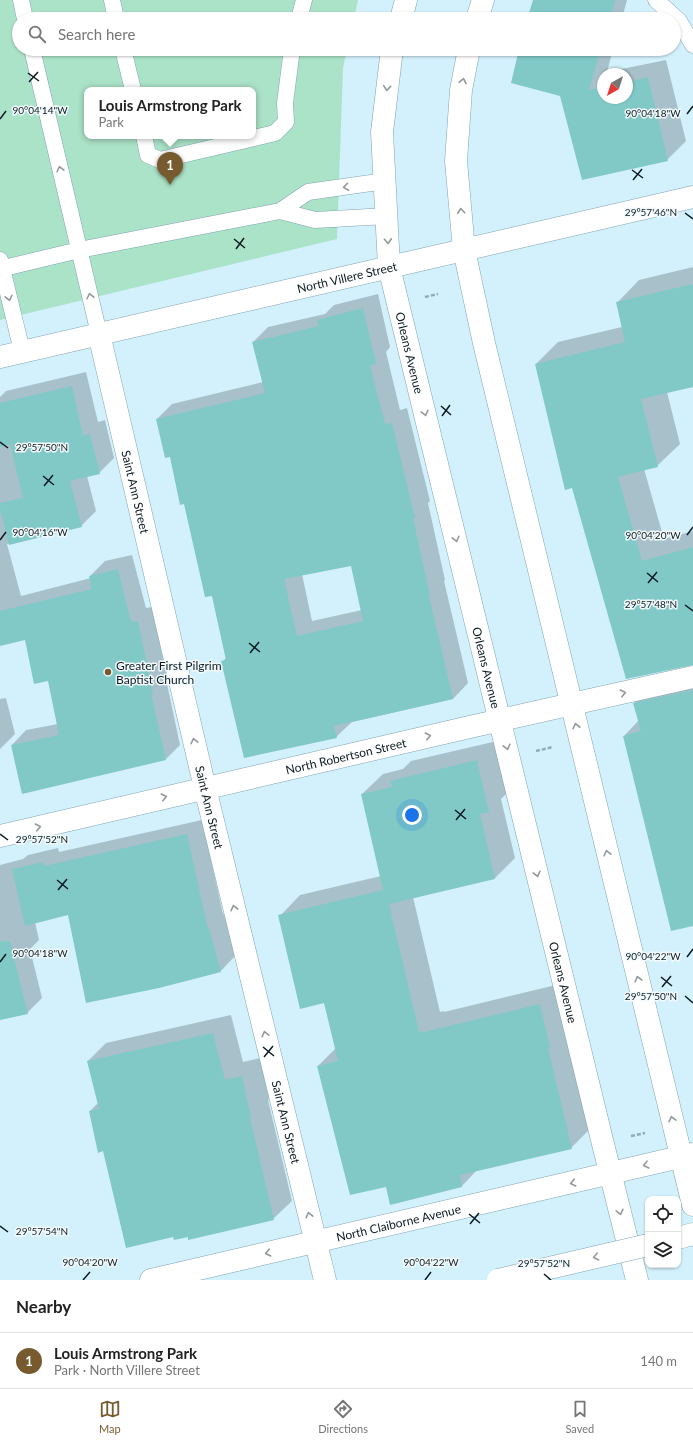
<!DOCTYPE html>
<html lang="en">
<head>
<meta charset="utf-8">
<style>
  :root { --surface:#fff; --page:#f6f6f6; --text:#222; --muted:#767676; --line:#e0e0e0; --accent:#775b2e }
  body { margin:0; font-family:Lato,sans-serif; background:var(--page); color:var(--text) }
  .controls { position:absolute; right:12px; bottom:12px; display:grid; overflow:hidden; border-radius:8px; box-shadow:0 1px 3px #0004 }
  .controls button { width:36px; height:36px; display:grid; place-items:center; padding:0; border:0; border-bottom:1px solid var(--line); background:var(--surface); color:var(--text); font:20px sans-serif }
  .compass { position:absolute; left:597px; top:68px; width:36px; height:36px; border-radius:50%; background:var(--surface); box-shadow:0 1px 3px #0004; rotate:219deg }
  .you { position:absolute; left:412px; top:815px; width:14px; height:14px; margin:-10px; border:3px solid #fff; border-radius:50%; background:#1a73e8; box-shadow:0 0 0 6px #1a73e833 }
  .badge { display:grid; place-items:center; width:26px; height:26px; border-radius:50%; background:var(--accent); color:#fff; font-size:13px; font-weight:700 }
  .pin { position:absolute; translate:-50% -33px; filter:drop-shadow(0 1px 2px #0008) }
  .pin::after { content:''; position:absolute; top:21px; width:14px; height:12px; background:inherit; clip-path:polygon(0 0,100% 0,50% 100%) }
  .popup { position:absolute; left:84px; top:87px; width:172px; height:52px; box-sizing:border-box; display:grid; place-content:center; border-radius:8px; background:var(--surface); filter:drop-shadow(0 1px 3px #0005); font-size:13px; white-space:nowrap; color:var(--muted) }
  .popup b { font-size:15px; color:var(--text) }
  .popup::after { content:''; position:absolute; left:50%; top:100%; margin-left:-8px; border:8px solid transparent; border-top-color:var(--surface) }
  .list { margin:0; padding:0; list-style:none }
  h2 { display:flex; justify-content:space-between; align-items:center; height:52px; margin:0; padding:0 16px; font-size:17px }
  h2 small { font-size:13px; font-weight:400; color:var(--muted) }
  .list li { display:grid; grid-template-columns:26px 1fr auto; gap:12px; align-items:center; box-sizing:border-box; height:56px; padding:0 16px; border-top:1px solid var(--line) }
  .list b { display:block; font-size:15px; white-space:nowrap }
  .list p { margin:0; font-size:13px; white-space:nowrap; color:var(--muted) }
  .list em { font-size:13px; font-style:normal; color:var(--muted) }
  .icon { flex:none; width:22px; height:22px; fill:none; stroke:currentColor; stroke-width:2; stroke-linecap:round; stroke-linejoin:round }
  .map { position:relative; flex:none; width:693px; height:1280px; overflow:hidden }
  .search { position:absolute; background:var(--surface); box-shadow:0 1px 3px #0004; left:12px; right:12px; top:12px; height:44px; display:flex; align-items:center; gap:10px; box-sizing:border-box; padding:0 14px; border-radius:22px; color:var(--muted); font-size:15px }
  .sheet { height:108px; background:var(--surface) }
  nav { display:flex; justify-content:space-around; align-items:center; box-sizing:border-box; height:56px; border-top:1px solid var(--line); background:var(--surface); font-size:11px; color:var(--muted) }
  nav a { display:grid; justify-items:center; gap:2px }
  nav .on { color:var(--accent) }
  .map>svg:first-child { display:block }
  .green { fill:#abe3c8; fill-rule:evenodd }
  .shadow { fill:#0003; fill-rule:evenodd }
  .building { fill:#80c9c6; fill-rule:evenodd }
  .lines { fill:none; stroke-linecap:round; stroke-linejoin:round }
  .service-casing { stroke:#7fa4b1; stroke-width:17 }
  .minor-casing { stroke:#7fa4b1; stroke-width:23 }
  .tertiary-casing { stroke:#7fa4b1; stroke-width:23 }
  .secondary-casing { stroke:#7fa4b1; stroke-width:23 }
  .motorway-casing { stroke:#7fa4b1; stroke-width:23 }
  .path { stroke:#92abb4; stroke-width:2.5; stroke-dasharray:4 2; stroke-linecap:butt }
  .service { stroke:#fff; stroke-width:16 }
  .minor { stroke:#fff; stroke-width:22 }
  .tertiary { stroke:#fff; stroke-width:22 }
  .secondary { stroke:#fff; stroke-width:22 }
  .motorway { stroke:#fff; stroke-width:22 }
  .motorway-bridge-casing { stroke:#7fa4b1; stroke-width:23; stroke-linecap:butt }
  .motorway-bridge { stroke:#fff; stroke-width:22 }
  .oneway { stroke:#92989b }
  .ticks { fill:none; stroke:#0c1b20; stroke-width:1.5 }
  .poi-dot { fill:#775b2e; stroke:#f2fafd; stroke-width:1.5 }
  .labels { text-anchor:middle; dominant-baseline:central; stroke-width:3; stroke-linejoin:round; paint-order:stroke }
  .street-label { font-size:12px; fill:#0c1b20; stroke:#f2fafd }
  .poi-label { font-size:12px; fill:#0c1b20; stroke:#f2fafd; text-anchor:start }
  .ticks-label { font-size:10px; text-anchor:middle; fill:#0c1b20; stroke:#f2fafd; stroke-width:3; stroke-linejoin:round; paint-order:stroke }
</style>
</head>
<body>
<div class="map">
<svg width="693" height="1280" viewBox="0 0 693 1280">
  <rect width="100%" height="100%" fill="#d3f1fc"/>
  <path class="green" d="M0 0H358L354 19H19V49H347L343 68 337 239 0 320ZM87 90H253V136H87Z"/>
  <path class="shadow" d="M534 0H627L622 19H528Z
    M520 49H613L607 72 666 60 686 141 667 160 561 95ZM603 74H627V98H603Z
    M693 267V386L667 392 680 444 657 466 644 469 664 539 693 531V664L572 487 536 364 558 342 622 327 617 303 639 280Z
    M378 294 390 347 386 352 400 410 407 408 430 501 428 503 445 580 444 581 468 683 453 699 352 722 336 737 223 661 226 658 212 595 171 456 157 419 172 404 263 382 253 342 268 327 325 314 334 305ZM352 565 362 610 312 621 302 574Z
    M86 372 98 422 105 420 114 458 99 473 87 476 96 511 81 526 7 544 21 596 91 578 90 576 105 561 132 555 146 608 152 607 167 678 166 679 180 745 166 759 12 745 26 730 58 724 49 680 25 639 0 645V397L6 391Z
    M693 673V925L624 736 639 720 634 703 657 681Z
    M0 698V699L6 698 15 734 0 749Z
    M497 741 509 791 501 799 515 858 495 878 413 897 440 1012 444 1011V1012L560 984 592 1127 571 1148 478 1169 462 1186 391 1204 386 1185 318 1066 336 1048 324 1002 280 916 300 895 381 876 362 794 383 774 403 769 411 761Z
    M202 820 223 914H224L235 956 220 972 68 914 35 922 39 940 30 949 42 998 27 1013 0 1019V865L23 859 28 855 58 848 59 852Z
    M231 1015 243 1062 260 1058 269 1099 268 1100 292 1201 273 1219 188 1236 104 1150 90 1111 98 1103 88 1061 106 1043Z"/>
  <path class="building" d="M533 0H615L610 19H527Z
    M519 49H601L589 90 603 87V98H627V82L648 77 668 161 582 180 560 96 511 83Z
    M693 284V387L641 399 658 467 618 477 642 561 693 547V665L626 679 572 488 565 490 535 364 625 342 616 302Z
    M363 308 376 364 370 365 385 424 392 423 415 518H413L430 596H429L453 699 334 726 337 738 244 758 221 661 226 660 212 596 205 597 184 504 180 505 170 457 165 458 156 419 265 393 252 342 319 326 317 320ZM351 566 363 621 297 636 284 579Z
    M72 386 83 436 90 434 100 474 70 481 82 527 9 545 0 508V503L23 498 10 444 0 447V403Z
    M118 569 131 622 138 621 153 694H151L166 760 22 794 11 745 59 735 48 681 34 684 25 640 0 646V611L92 589 89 576Z
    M693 690V926L671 931 623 736 641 731 633 703Z
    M477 760 489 812 480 814 495 879 389 904 419 1032 423 1031 424 1032 540 1004 550 1048H548L572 1149 460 1175 462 1187 390 1205 386 1187 350 1195 317 1066 338 1061 324 1003 300 1009 278 915 383 890 361 794 392 787 390 781Z
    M187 834 208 929 209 928 221 972 159 988 86 1003 68 915 25 926 12 869 43 862 44 866Z
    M10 941 28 1014 0 1020V942Z
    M213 1033 225 1080 242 1076 251 1118H250L274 1220 188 1240V1237L174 1240 173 1237 126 1248 103 1151 98 1153 89 1111 99 1109 87 1061Z"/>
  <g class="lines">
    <defs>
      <path id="service" d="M21 0 25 19
        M112 0 116 19
        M656 0 679 21 693 45
        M299 19 304 0
        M32 49 99 334
        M123 49 133 90
        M144 136 148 155 160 160 275 133 286 122 285 103 292 49
        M280 211 315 220 387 216
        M0 260 22 351
        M0 269 79 250 280 211 308 192 385 181"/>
      <g id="minor">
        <path id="s1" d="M99 334 205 788 325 1280"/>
        <path id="s2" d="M0 357 693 197"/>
        <path id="s3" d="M0 836 474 726 693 677"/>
      </g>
      <g id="tertiary">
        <path d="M401 19 406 0"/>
        <path d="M477 19 483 0"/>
        <path id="s4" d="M392 49 382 132 389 267 603 1144 637 1280"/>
        <path d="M469 49 461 90 456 161 464 250 484 343 693 1205"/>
      </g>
      <g id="secondary">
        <path id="s5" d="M151 1280 693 1154"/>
      </g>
      <path id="motorway" d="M678 1238 693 1234"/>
    </defs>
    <use href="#service" class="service-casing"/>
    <use href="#minor" class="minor-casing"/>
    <use href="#tertiary" class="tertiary-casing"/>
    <use href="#secondary" class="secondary-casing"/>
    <use href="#motorway" class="motorway-casing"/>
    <path class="path" d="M425 297 438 294
      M536 751 553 747
      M631 1136 645 1133"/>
    <use href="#service" class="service"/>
    <use href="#minor" class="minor"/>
    <use href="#tertiary" class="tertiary"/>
    <use href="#secondary" class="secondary"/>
    <use href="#motorway" class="motorway"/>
    <defs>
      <path id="motorway-bridge" d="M498 1280 648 1245"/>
    </defs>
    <use href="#motorway-bridge" class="motorway-bridge-casing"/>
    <use href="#motorway-bridge" class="motorway-bridge"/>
  </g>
  <defs><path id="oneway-chevron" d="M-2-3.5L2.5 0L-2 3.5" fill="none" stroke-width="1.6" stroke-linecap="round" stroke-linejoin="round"/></defs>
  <g class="oneway">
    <use href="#oneway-chevron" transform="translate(463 81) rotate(-78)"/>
    <use href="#oneway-chevron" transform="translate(387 88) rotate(96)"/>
    <use href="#oneway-chevron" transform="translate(60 169) rotate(-103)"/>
    <use href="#oneway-chevron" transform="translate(346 187) rotate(172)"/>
    <use href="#oneway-chevron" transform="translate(461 211) rotate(-95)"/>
    <use href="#oneway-chevron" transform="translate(388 241) rotate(87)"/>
    <use href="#oneway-chevron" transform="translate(90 296) rotate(-103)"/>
    <use href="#oneway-chevron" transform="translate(9 298) rotate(77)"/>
    <use href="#oneway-chevron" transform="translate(425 413) rotate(76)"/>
    <use href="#oneway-chevron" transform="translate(456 539) rotate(76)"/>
    <use href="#oneway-chevron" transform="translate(623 693) rotate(-13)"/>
    <use href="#oneway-chevron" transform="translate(576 726) rotate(-103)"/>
    <use href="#oneway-chevron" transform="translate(428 736) rotate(-13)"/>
    <use href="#oneway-chevron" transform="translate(194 741) rotate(-103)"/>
    <use href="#oneway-chevron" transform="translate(507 747) rotate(76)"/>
    <use href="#oneway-chevron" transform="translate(164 797) rotate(-13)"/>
    <use href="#oneway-chevron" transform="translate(38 827) rotate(-13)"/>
    <use href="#oneway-chevron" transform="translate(607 853) rotate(-104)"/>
    <use href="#oneway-chevron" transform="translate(537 874) rotate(76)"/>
    <use href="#oneway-chevron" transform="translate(234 908) rotate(-104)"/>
    <use href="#oneway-chevron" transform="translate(638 979) rotate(-104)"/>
    <use href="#oneway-chevron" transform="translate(265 1034) rotate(-104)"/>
    <use href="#oneway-chevron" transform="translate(672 1119) rotate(-104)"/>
    <use href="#oneway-chevron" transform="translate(646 1165) rotate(166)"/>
    <use href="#oneway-chevron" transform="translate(573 1183) rotate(167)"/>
    <use href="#oneway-chevron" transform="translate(620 1212) rotate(76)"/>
    <use href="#oneway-chevron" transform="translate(309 1215) rotate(-104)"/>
    <use href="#oneway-chevron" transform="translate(268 1253) rotate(167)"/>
    <use href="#oneway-chevron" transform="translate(596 1257) rotate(167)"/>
  </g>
  <path class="ticks" d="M28 73 39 81M29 82 38 72M687 114 693 106M0 119 6 111M632 170 643 178M633 180 642 169M685 213 693 219M234 239 245 248M236 249 244 238M441 406 451 415M442 416 450 405M0 442 8 448M43 476 54 485M44 486 53 475M687 535 693 527M0 540 6 532M647 573 658 582M648 583 657 572M685 605 693 611M249 643 260 652M250 653 259 642M455 810 466 819M456 820 465 809M0 834 8 840M57 880 68 889M58 890 67 879M687 957 693 949M0 962 6 954M661 977 672 986M662 987 671 976M685 996 693 1003M263 1047 274 1056M264 1057 273 1046M469 1214 480 1223M470 1224 479 1213M0 1226 8 1232M544 1274 551 1280M83 1280 90 1272M425 1280 431 1272"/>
  <circle class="poi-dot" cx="108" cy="672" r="4"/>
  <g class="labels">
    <g class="street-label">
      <text stroke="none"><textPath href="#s2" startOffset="356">North Villere Street</textPath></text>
      <text stroke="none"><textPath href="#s4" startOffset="307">Orleans Avenue</textPath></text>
      <text stroke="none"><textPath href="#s1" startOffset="162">Saint Ann Street</textPath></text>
      <text stroke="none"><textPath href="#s4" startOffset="631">Orleans Avenue</textPath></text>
      <text stroke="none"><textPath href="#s3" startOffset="355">North Robertson Street</textPath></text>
      <text stroke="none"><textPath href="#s1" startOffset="486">Saint Ann Street</textPath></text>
      <text stroke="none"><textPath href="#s4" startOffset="955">Orleans Avenue</textPath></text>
      <text stroke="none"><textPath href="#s1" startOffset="810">Saint Ann Street</textPath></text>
      <text stroke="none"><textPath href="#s5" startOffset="254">North Claiborne Avenue</textPath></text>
    </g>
    <g class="poi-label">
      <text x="116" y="665">Greater First Pilgrim<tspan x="116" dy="14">Baptist Church</tspan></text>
    </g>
  </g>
  <g class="ticks-label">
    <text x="40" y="114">90°04'14"W</text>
    <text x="653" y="117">90°04'18"W</text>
    <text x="651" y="216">29°57'46"N</text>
    <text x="42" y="451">29°57'50"N</text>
    <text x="40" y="536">90°04'16"W</text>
    <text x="653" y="539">90°04'20"W</text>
    <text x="651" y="608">29°57'48"N</text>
    <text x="42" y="843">29°57'52"N</text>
    <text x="40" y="957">90°04'18"W</text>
    <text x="653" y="960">90°04'22"W</text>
    <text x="651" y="1000">29°57'50"N</text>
    <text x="42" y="1235">29°57'54"N</text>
    <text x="90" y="1266">90°04'20"W</text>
    <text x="431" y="1266">90°04'22"W</text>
    <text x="544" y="1267">29°57'52"N</text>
  </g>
</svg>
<div class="controls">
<button><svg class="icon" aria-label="locate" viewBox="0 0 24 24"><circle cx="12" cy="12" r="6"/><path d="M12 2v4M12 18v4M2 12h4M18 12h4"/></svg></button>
<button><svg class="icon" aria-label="layers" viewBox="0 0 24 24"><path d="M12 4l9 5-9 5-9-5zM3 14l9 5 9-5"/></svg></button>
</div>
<svg class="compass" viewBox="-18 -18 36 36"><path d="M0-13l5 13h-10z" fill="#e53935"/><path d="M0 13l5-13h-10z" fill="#767676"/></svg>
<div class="you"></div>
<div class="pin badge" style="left:170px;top:185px">1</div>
<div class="popup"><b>Louis Armstrong Park</b>Park</div>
<div class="search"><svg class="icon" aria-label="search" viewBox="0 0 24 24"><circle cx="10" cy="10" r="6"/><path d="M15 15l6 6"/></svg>Search here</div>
</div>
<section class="sheet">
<h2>Nearby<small></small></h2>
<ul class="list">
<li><span class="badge">1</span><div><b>Louis Armstrong Park</b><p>Park · North Villere Street</p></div><em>140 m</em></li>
</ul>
</section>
<nav>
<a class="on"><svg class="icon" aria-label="map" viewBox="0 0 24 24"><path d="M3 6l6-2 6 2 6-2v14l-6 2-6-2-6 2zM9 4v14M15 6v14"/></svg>Map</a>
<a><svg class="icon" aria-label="directions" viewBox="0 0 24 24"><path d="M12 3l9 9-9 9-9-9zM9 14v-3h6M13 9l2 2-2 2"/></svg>Directions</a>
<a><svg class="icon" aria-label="saved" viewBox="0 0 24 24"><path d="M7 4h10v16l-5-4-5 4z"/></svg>Saved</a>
</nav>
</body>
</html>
